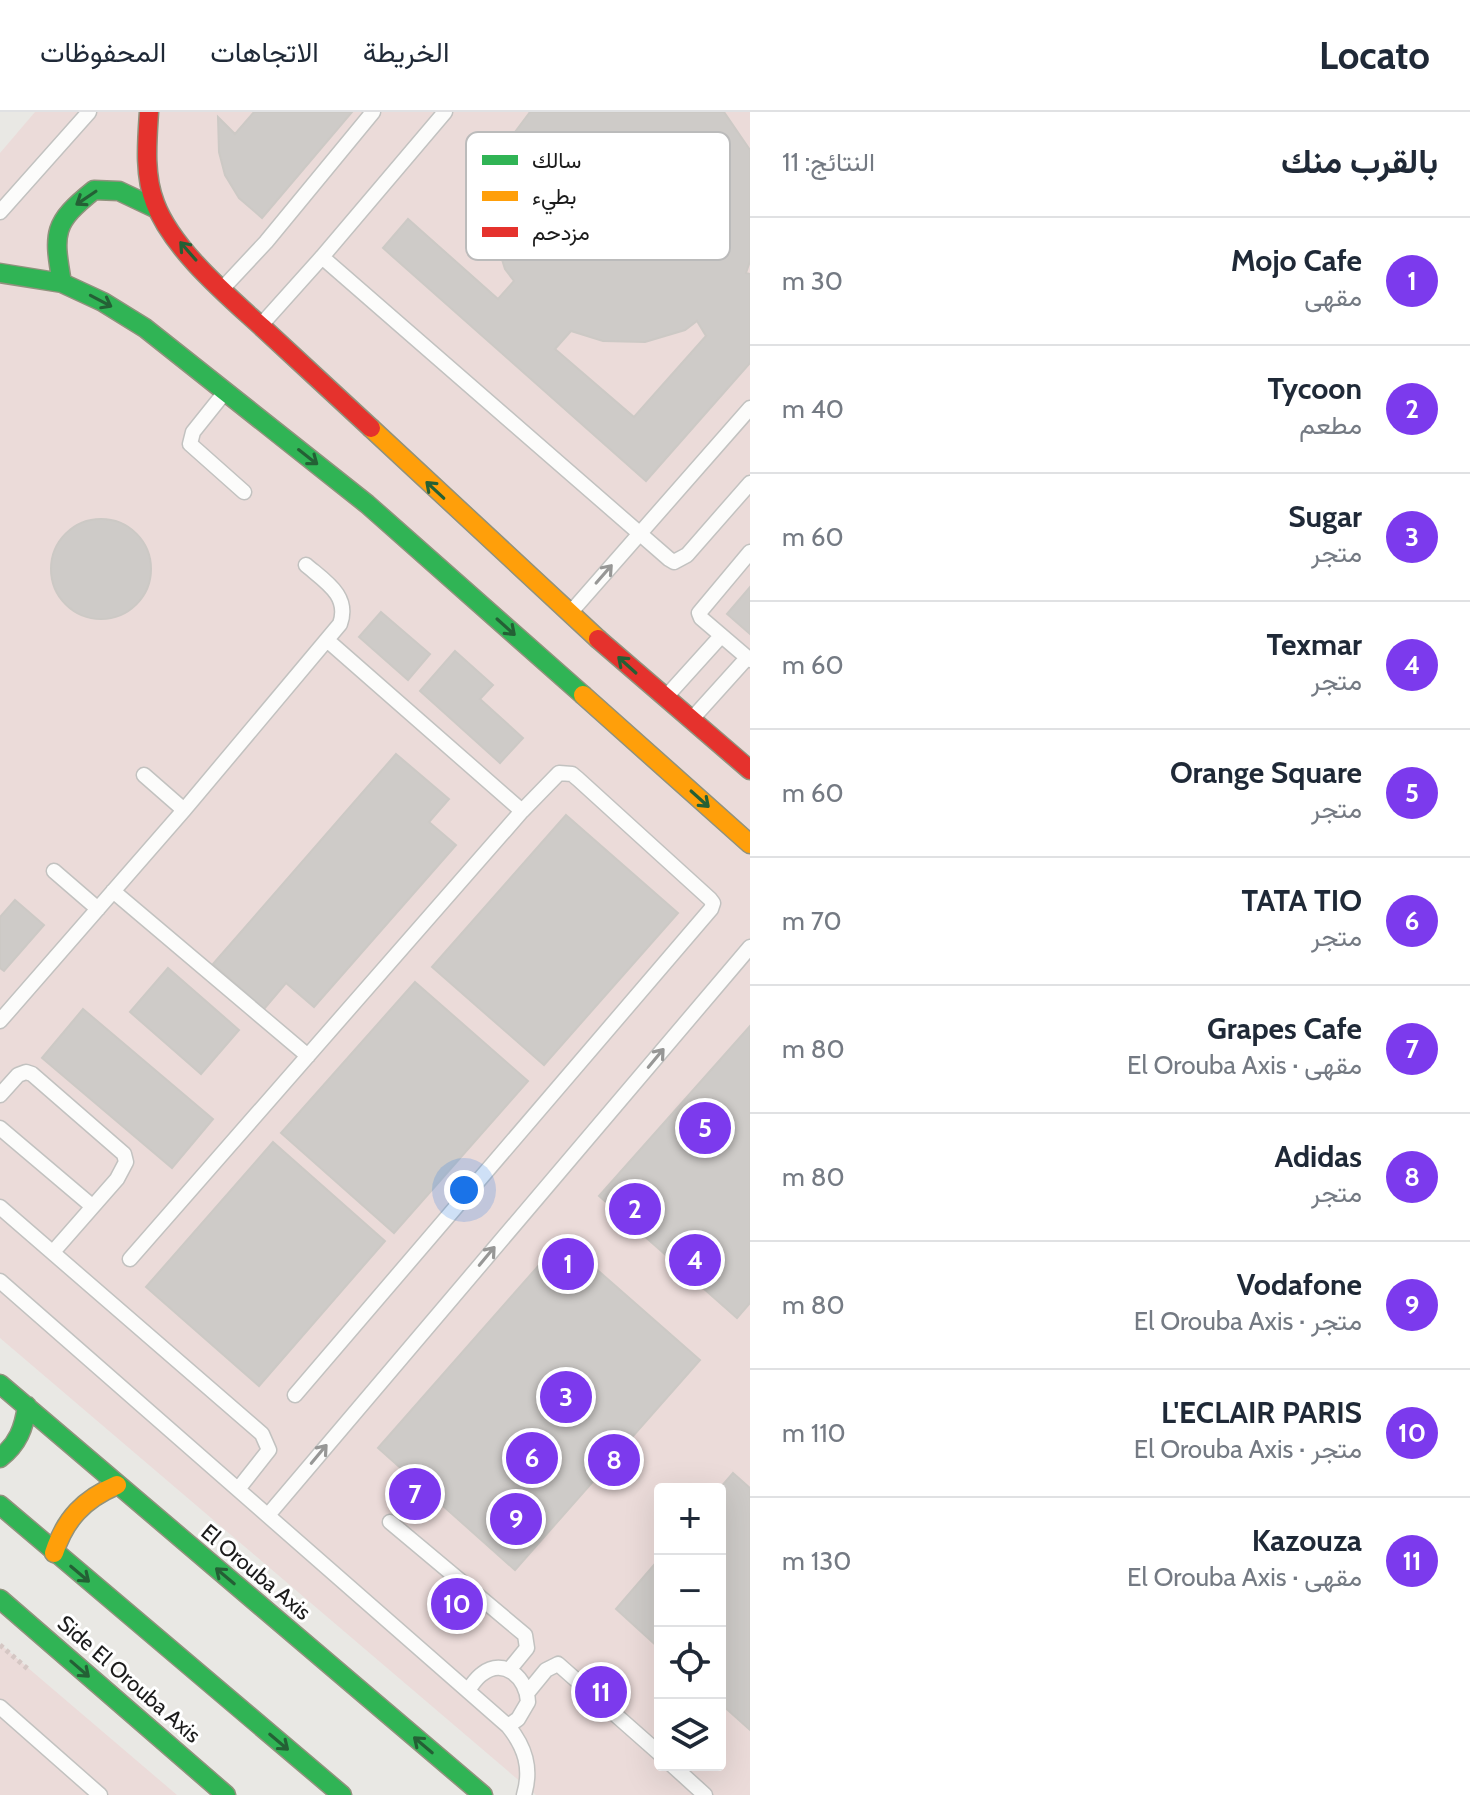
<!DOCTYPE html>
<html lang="ar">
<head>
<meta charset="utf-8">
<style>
  :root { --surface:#fff; --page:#f6f6f7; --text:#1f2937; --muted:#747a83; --line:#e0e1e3; --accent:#7c3aed }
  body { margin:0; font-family:Cabin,Vazirmatn,sans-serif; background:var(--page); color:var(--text); direction:rtl }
  .controls { position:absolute; right:24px; bottom:24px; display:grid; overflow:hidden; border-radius:8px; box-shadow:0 8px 32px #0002 }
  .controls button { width:72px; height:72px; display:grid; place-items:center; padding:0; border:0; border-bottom:2px solid var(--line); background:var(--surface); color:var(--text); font:40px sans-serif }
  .you { position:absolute; left:464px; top:1078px; width:28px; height:28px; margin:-20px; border:6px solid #fff; border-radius:50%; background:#1a73e8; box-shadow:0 0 0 12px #1a73e833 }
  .badge { display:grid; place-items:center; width:52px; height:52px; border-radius:50%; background:var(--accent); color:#fff; font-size:26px; font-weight:700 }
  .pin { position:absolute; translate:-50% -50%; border:4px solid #fff; box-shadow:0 2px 8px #0006 }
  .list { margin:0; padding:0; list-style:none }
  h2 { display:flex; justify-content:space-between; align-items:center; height:104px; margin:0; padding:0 32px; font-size:34px }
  h2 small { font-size:26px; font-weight:400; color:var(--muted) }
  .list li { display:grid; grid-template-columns:52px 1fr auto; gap:24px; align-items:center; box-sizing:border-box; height:128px; padding:0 32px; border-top:2px solid var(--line) }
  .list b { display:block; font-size:30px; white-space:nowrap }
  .list p { margin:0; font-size:26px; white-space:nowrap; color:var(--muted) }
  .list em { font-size:26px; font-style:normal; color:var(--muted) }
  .icon { flex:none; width:44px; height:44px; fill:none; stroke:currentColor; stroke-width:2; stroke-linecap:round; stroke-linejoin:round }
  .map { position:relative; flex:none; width:750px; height:1683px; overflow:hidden; direction:ltr }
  header { display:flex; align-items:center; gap:48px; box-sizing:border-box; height:112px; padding:0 40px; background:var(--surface); border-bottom:2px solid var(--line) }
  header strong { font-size:38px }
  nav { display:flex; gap:44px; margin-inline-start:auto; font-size:28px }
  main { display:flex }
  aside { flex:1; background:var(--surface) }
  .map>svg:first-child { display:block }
  .commercial { fill:#ebdbd9; fill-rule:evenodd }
  .building { fill:#cecbc8; stroke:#ccc9c5; stroke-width:2; fill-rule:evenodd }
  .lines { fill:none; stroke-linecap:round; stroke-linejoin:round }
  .lane-casing { stroke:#c2c2c0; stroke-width:17 }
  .fast-casing { stroke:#90927d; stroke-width:21 }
  .slow-casing { stroke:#90927d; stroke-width:21 }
  .jam-casing { stroke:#90927d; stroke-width:21 }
  .path { stroke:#d5c7c4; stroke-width:5; stroke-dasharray:4 4; stroke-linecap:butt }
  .lane { stroke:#fcfcfb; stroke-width:14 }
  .fast { stroke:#30b455; stroke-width:18 }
  .slow { stroke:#ff9f0a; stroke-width:18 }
  .jam { stroke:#e5322d; stroke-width:18 }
  .oneway { stroke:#246035 }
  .oneway2 { stroke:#979796 }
  .labels { text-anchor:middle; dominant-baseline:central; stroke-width:6; stroke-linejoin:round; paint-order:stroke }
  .street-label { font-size:22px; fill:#1b1b1b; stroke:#fff }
  .key { fill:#fff; stroke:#bbb; stroke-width:2 }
  .key-label { font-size:22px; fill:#1b1b1b }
</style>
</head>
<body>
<header>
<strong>Locato</strong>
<nav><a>الخريطة</a><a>الاتجاهات</a><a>المحفوظات</a></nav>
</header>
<main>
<aside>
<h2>بالقرب منك<small>النتائج: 11</small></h2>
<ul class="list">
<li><span class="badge">1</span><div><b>Mojo Cafe</b><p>مقهى</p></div><em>30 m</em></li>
<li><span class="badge">2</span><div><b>Tycoon</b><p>مطعم</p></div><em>40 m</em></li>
<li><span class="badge">3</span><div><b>Sugar</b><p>متجر</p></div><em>60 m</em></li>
<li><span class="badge">4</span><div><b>Texmar</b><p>متجر</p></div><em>60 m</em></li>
<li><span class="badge">5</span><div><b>Orange Square</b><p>متجر</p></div><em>60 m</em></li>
<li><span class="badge">6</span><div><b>TATA TIO</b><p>متجر</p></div><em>70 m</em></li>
<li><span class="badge">7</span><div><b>Grapes Cafe</b><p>مقهى · El Orouba Axis</p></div><em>80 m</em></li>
<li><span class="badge">8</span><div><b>Adidas</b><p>متجر</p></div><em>80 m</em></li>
<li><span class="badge">9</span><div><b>Vodafone</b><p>متجر · El Orouba Axis</p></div><em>80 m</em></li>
<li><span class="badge">10</span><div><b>L'ECLAIR PARIS</b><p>متجر · El Orouba Axis</p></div><em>110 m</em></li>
<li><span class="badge">11</span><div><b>Kazouza</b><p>مقهى · El Orouba Axis</p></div><em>130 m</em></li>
</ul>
</aside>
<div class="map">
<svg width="750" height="1683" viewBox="0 0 750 1683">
  <rect width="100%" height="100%" fill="#e9e8e4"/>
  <path class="commercial" d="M35 0H750V1683H536L0 1226V41ZM660 1377H720V1653H660Z
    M0 1532 177 1683H0Z"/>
  <path class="building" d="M254 0H352L262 106 239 86 225 63 219 40 218 5 235 22Z
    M530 0H724L750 38V149L746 161 750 162V251L646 369 383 136 408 107 498 187 514 169 505 157 492 116V73L506 32ZM697 209 706 224 634 305 555 237 571 219 603 229 645 230 685 218Z
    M51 457a50 50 0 1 1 100 0a50 50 0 1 1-100 0Z
    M750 475V522L727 502Z
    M381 500 430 542 408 568 359 525Z
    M455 539 493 573 480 587 523 626 500 651 420 579Z
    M396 642 449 687 429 710 456 733 314 895 286 871 264 897 213 852Z
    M566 703 678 801 544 953 432 855Z
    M15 788 44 813 4 859 0 856V805Z
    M168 856 239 918 201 962 130 900Z
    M415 870 528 969 394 1121 281 1021Z
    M83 897 213 1007 172 1056 42 946Z
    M750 914V1191L737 1206 599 1084Z
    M273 1030 385 1129 259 1274 146 1175Z
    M562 1127 700 1248 515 1458 378 1336Z
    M733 1361 750 1376V1618L720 1591 719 1377Z
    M660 1446V1537L616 1497Z"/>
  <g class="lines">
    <defs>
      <path id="lane" d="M0 100 89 0
        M322 145 669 447 674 450 687 443 750 371
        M223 176 266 130 373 0
        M262 212 322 145 445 0
        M225 280 193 320 190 332 244 380
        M750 440 699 501 701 506 750 548
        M571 500 750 296
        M327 528 522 699
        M665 586 721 524
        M691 608 747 546
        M144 663 184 698
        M54 759 98 797
        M113 779 308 944
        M0 909 184 698 340 512C350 484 326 470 306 453
        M0 983 18 963 26 960 32 962 124 1042 126 1050 117 1067 53 1140
        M0 1016 92 1094
        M0 1095 262 1322 269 1338 239 1376
        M130 1147 522 699 559 661 572 662 578 667 710 787 713 791 711 797 295 1283
        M0 1169 508 1614C525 1635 532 1656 524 1683
        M269 1402 750 835
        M390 1410 525 1523 527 1536 509 1558
        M468 1578C472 1573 476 1566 482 1562 504 1545 527 1566 528 1590L518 1607 508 1614
        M528 1580 546 1558 558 1552 660 1642
        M0 1595 100 1683
        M672 1653 705 1683"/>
      <path id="fast" d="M0 161 62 171 103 190 145 216 367 392 583 583
        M62 171C53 120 53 111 94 78L119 79 157 97
        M0 1272 483 1683
        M0 1346C18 1332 24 1316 27 1294
        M0 1393 342 1683
        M0 1487 226 1683"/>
      <path id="slow" d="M371 316 598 527
        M583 583 750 732
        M54 1441C65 1407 84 1387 117 1373"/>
      <path id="jam" d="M149 0C147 30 144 63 155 91 172 137 227 183 263 216 299 249 335 283 371 316
        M598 527 750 658"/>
    </defs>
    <use href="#lane" class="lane-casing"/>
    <use href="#fast" class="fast-casing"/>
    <use href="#slow" class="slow-casing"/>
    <use href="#jam" class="jam-casing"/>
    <path class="path" d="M0 1533 29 1558"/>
    <use href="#lane" class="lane"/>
    <use href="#fast" class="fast"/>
    <use href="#slow" class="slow"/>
    <use href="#jam" class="jam"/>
  </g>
  <defs><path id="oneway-shaft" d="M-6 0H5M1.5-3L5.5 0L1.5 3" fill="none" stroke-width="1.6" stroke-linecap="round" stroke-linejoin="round" transform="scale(2)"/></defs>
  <g class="oneway">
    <use href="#oneway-shaft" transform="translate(86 86) rotate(146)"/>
    <use href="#oneway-shaft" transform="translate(188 139) rotate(-131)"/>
    <use href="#oneway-shaft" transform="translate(101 189) rotate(28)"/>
    <use href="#oneway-shaft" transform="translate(308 345) rotate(38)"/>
    <use href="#oneway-shaft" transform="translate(435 378) rotate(-137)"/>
    <use href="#oneway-shaft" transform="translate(506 515) rotate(42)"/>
    <use href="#oneway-shaft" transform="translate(627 553) rotate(-138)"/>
    <use href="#oneway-shaft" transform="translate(700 687) rotate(42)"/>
    <use href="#oneway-shaft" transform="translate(80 1462) rotate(40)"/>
    <use href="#oneway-shaft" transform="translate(225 1464) rotate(-140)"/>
    <use href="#oneway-shaft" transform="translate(80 1557) rotate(41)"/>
    <use href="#oneway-shaft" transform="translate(279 1630) rotate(40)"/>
    <use href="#oneway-shaft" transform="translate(423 1633) rotate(-140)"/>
  </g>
  <g class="oneway2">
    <use href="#oneway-shaft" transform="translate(604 462) rotate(-49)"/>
    <use href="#oneway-shaft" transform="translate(656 946) rotate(-50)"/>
    <use href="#oneway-shaft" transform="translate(487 1144) rotate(-50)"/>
    <use href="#oneway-shaft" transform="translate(319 1342) rotate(-50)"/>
  </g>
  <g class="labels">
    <g class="street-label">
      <text transform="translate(256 1460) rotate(40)">El Orouba Axis</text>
      <text transform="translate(129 1567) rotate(41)">Side El Orouba Axis</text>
    </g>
  </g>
  <rect x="466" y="20" width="264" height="128" rx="12" class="key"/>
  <rect x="482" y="43" width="36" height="10" fill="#30b455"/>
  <rect x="482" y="79" width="36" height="10" fill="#ff9f0a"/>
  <rect x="482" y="115" width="36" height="10" fill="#e5322d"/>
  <g class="key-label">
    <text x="532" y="56">سالك</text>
    <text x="532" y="92">بطيء</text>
    <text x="532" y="128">مزدحم</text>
  </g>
</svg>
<div class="controls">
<button>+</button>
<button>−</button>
<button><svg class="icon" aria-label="locate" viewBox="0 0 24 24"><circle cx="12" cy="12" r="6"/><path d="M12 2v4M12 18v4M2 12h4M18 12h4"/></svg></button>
<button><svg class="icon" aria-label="layers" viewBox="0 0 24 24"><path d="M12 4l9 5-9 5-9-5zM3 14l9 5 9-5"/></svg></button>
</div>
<div class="you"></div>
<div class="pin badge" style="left:568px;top:1152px">1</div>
<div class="pin badge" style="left:635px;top:1097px">2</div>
<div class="pin badge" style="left:566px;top:1285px">3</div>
<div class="pin badge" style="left:695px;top:1148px">4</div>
<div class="pin badge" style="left:705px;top:1016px">5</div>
<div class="pin badge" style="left:532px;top:1346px">6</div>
<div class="pin badge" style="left:415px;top:1382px">7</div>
<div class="pin badge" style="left:614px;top:1348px">8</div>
<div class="pin badge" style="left:516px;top:1407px">9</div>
<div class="pin badge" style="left:457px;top:1492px">10</div>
<div class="pin badge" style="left:601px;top:1580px">11</div>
</div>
</main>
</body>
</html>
